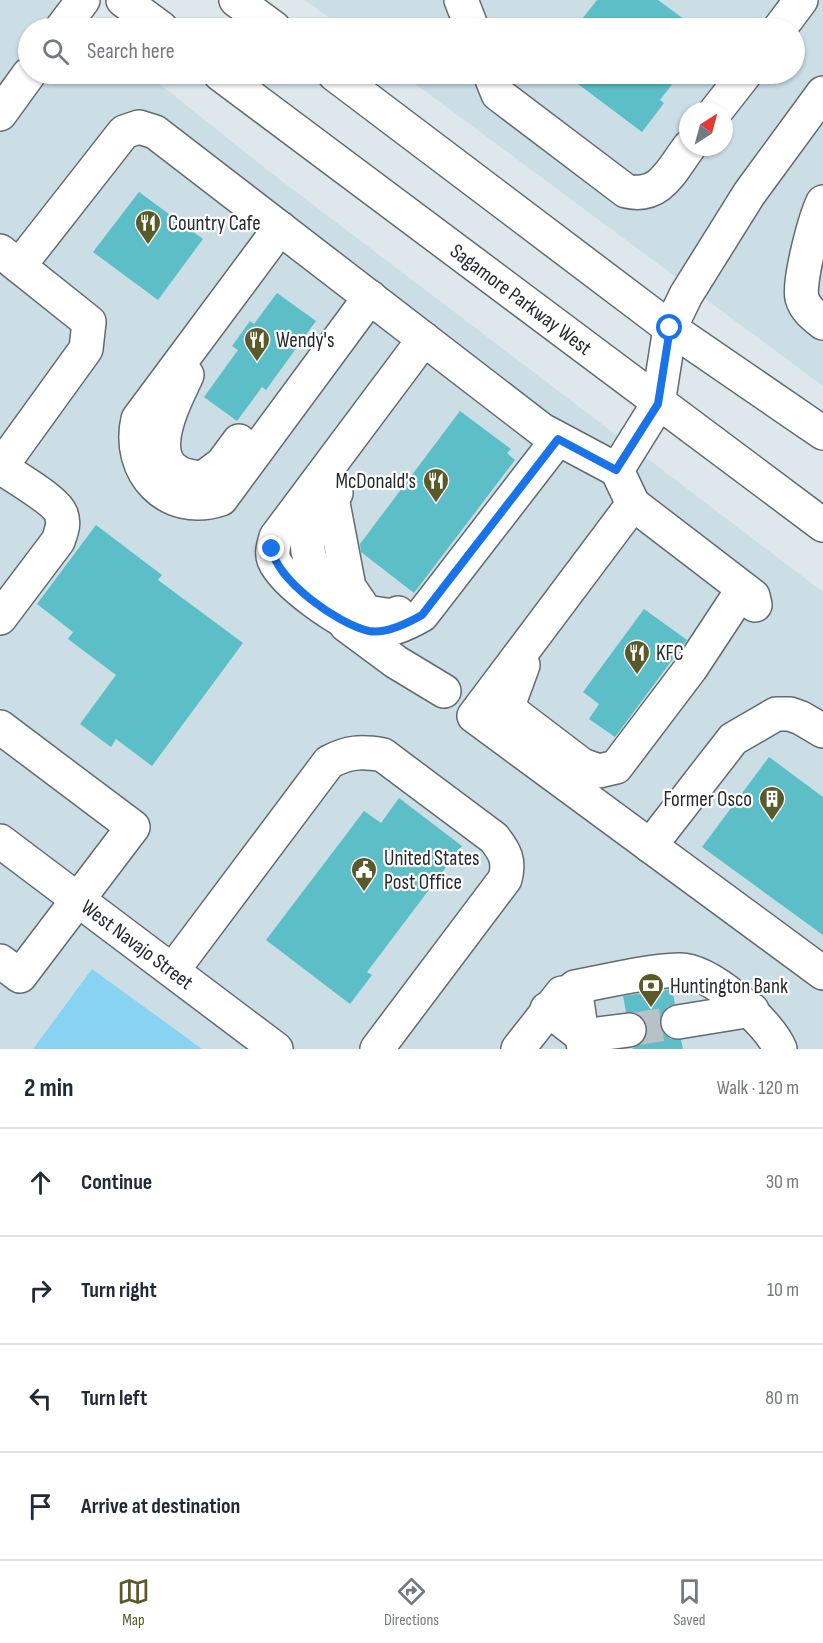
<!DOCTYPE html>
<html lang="en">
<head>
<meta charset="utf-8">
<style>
  :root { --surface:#fff; --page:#f2f2f3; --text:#1f2937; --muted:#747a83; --line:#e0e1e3; --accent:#595a27 }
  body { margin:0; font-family:"Sofia Sans Condensed",sans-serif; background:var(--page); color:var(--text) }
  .compass { position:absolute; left:679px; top:102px; width:54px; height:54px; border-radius:50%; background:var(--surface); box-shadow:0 2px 4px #0004; rotate:36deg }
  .stop { position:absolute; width:18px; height:18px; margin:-14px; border:4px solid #1a73e8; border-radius:50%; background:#fff }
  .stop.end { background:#1a73e8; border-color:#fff; box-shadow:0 2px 6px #0008 }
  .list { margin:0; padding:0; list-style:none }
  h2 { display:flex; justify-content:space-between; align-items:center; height:78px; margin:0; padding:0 24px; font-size:26px }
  h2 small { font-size:20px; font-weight:400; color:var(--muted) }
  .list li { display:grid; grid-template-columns:39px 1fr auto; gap:18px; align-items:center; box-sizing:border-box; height:108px; padding:0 24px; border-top:2px solid var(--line) }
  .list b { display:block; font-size:22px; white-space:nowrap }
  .list em { font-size:20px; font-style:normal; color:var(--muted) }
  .icon { flex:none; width:33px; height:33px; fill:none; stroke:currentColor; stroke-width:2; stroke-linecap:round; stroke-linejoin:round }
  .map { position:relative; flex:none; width:823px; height:1049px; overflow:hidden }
  .search { position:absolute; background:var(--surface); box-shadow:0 2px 4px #0004; left:18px; right:18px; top:18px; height:66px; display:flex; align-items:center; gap:15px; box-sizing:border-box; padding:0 21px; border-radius:33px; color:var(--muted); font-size:22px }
  .sheet { height:510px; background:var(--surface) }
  nav { display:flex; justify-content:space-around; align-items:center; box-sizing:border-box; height:84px; border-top:2px solid var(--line); background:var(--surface); font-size:16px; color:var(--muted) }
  nav a { display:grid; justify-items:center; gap:3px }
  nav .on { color:var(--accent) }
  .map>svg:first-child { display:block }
  .built { fill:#cbdde5; fill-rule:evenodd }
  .green { fill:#89d3f2 }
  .building { fill:#5cbec7 }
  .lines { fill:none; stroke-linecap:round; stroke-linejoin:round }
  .minor-tunnel { stroke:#b8c1c6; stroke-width:33; stroke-dasharray:33 16; stroke-linecap:butt }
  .minor-casing { stroke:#626b6f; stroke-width:36 }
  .highway-casing { stroke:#626b6f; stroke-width:36 }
  .minor { stroke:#fff; stroke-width:33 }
  .highway { stroke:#fff; stroke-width:33 }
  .route { stroke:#1a73e8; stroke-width:8 }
  .labels { text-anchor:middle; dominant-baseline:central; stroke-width:4.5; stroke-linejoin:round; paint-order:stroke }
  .poi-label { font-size:21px; fill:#262a2c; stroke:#fff; text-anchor:start }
  .street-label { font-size:21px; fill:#262a2c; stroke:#fff }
</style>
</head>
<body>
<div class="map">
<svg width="823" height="1049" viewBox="0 0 823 1049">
  <rect width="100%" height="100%" fill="#dde7ec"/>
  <path class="built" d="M0 0H55L91 28H28V74H147L266 169 823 592V1049H0Z
    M305 0H823V386L402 74H794V28H343ZM688 111H724V147H688Z"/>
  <path class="green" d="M92 969 202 1049H33Z"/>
  <path class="building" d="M597 0H658L696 28H575Z
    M580 74H680L660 100 664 103 642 132 574 81Z
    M139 192 203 239 158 300 93 252Z
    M277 293 316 321 266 390 262 387 237 421 204 397 238 350 232 346 250 321 254 324Z
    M460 411 511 449 507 453 515 460 414 593 361 552 360 544Z
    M96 525 162 575 158 580 243 643 152 766 116 739 111 747 80 724 116 675 68 639 73 632 37 604Z
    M644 609 687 640 615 737 589 719 599 704 583 692Z
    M769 757 823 797V935L702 847Z
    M399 798 462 846 367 972 372 975 350 1004 266 940 364 811 381 823Z
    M672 989 675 1004 667 1007 661 1015 660 1026 664 1034 671 1039 681 1040 683 1049H632L646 1038 647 1027 644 1018 637 1013 626 1012 623 996Z"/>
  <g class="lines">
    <path class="minor-tunnel" d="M629 1030 678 1022"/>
    <defs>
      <g id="minor">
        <path d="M461 0 472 28"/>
        <path d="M62 28 83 0"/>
        <path d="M780 28 801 0"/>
        <path d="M490 74 498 94 626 191C660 199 671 171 689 147"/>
        <path d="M823 93 749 194 686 295 670 328 658 404 617 470 633 504 474 716 823 973"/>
        <path d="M716 111 745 74"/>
        <path d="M0 114 29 74"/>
        <path d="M823 202C815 218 798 282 802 298 805 309 814 316 823 323"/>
        <path d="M280 228 138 419C126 471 167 517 221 499L370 297"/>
        <path d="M0 251 89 322 86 349 0 468"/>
        <path d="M19 266 124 132 139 127 155 132 542 430 617 470"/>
        <path d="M424 339 276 537C274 545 271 552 274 560 284 584 344 626 369 631 386 634 408 623 422 615L558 439"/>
        <path d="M187 375C171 409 136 475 203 478L222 464 239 441"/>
        <path d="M336 493C328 504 316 515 311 527 298 558 323 584 347 600"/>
        <path d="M332 498 349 587 366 612 393 616 398 613"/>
        <path d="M633 504 753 596 755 605"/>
        <path d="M0 618 58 541C61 532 65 524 61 514 56 500 14 477 1 467"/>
        <path d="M346 625 396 662 444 691"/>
        <path d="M523 665 509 703 515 714 582 765 599 771 616 767 691 668 743 589"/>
        <path d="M0 727 133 827 20 976 0 961"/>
        <path id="s1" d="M0 841 276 1049"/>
        <path d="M650 846 733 739 776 714H790L801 718 823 731"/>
        <path d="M173 970 329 762C348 752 361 751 383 755L494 838C505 852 510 861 505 879L377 1049"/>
        <path d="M547 1009 582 1036 629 1030"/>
        <path d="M678 1022 752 1010"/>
        <path d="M518 1049 562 993"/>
        <path d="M584 1049 575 987C608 981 645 971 679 970 709 969 769 1022 780 1049"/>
      </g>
      <g id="highway">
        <path d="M123 0 161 28"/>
        <path d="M236 0 274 28"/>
        <path id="s2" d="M220 74 823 525"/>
        <path d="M334 74 670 328 823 433"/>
      </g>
    </defs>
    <use href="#minor" class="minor-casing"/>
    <use href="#highway" class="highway-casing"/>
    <use href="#minor" class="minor"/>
    <use href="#highway" class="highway"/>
  </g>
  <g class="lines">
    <path class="route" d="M272 549C277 581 338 624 369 631 386 634 408 623 422 615L558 439 616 470 658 404 670 328"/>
  </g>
  <defs>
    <symbol id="restaurant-pin" viewBox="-11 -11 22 30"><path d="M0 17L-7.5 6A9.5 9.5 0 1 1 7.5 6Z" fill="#595a27" stroke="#fff"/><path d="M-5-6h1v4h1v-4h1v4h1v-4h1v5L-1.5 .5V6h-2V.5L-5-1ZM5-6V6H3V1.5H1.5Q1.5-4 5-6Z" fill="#fff"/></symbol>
    <symbol id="building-pin" viewBox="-11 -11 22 30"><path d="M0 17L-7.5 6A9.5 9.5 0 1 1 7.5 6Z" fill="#595a27" stroke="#fff"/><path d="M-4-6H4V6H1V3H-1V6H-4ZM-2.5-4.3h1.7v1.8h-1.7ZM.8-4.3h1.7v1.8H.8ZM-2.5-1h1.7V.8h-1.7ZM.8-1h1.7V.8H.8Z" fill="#fff"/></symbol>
    <symbol id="civic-pin" viewBox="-11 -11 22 30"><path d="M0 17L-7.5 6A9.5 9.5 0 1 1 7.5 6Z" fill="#595a27" stroke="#fff"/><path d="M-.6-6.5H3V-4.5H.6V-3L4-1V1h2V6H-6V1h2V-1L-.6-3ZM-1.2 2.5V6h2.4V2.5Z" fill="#fff"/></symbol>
    <symbol id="bank-pin" viewBox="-11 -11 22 30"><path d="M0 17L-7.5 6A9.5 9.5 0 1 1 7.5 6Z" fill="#595a27" stroke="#fff"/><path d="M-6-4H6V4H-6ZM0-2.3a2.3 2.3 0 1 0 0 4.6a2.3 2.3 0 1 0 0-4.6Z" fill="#fff"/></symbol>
  </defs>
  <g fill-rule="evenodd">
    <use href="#restaurant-pin" x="133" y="208" width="30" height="40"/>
    <use href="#restaurant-pin" x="242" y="325" width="30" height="40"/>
    <use href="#restaurant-pin" x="421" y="466" width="30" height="40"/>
    <use href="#restaurant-pin" x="622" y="638" width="30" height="40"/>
    <use href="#building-pin" x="757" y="784" width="30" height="40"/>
    <use href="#civic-pin" x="349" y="855" width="30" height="40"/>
    <use href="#bank-pin" x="636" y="971" width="30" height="40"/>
  </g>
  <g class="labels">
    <g class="poi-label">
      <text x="168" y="223">Country Cafe</text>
      <text x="276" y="340">Wendy's</text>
      <text x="416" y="481" text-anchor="end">McDonald's</text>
      <text x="656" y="653">KFC</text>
      <text x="752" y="799" text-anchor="end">Former Osco</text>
      <text x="384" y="858">United States<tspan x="384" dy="24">Post Office</tspan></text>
      <text x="670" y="986">Huntington Bank</text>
    </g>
    <g class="street-label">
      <text stroke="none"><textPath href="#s2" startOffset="376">Sagamore Parkway West</textPath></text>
      <text stroke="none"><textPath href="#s1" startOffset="172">West Navajo Street</textPath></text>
    </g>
  </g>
</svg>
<svg class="compass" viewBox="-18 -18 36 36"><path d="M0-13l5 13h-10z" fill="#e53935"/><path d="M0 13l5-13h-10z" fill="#747a83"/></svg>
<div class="stop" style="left:670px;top:328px"></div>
<div class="stop end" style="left:272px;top:549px"></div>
<div class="search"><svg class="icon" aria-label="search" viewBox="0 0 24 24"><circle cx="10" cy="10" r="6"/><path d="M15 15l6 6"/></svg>Search here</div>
</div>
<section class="sheet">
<h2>2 min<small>Walk · 120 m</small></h2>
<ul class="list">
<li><svg class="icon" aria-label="ahead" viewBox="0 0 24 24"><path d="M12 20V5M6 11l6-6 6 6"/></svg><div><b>Continue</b></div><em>30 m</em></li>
<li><svg class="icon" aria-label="right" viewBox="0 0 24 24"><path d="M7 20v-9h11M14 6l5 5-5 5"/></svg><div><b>Turn right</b></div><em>10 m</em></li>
<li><svg class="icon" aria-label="left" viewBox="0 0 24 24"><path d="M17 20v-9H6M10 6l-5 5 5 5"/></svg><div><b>Turn left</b></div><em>80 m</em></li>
<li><svg class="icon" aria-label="arrive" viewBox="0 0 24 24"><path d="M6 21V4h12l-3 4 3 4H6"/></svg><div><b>Arrive at destination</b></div></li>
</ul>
</section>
<nav>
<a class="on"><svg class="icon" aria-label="map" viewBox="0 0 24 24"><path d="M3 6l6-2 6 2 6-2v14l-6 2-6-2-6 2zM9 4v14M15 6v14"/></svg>Map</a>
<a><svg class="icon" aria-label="directions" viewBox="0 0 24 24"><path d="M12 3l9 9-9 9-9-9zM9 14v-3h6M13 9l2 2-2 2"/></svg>Directions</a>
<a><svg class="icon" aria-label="saved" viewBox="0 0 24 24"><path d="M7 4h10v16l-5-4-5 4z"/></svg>Saved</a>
</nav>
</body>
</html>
